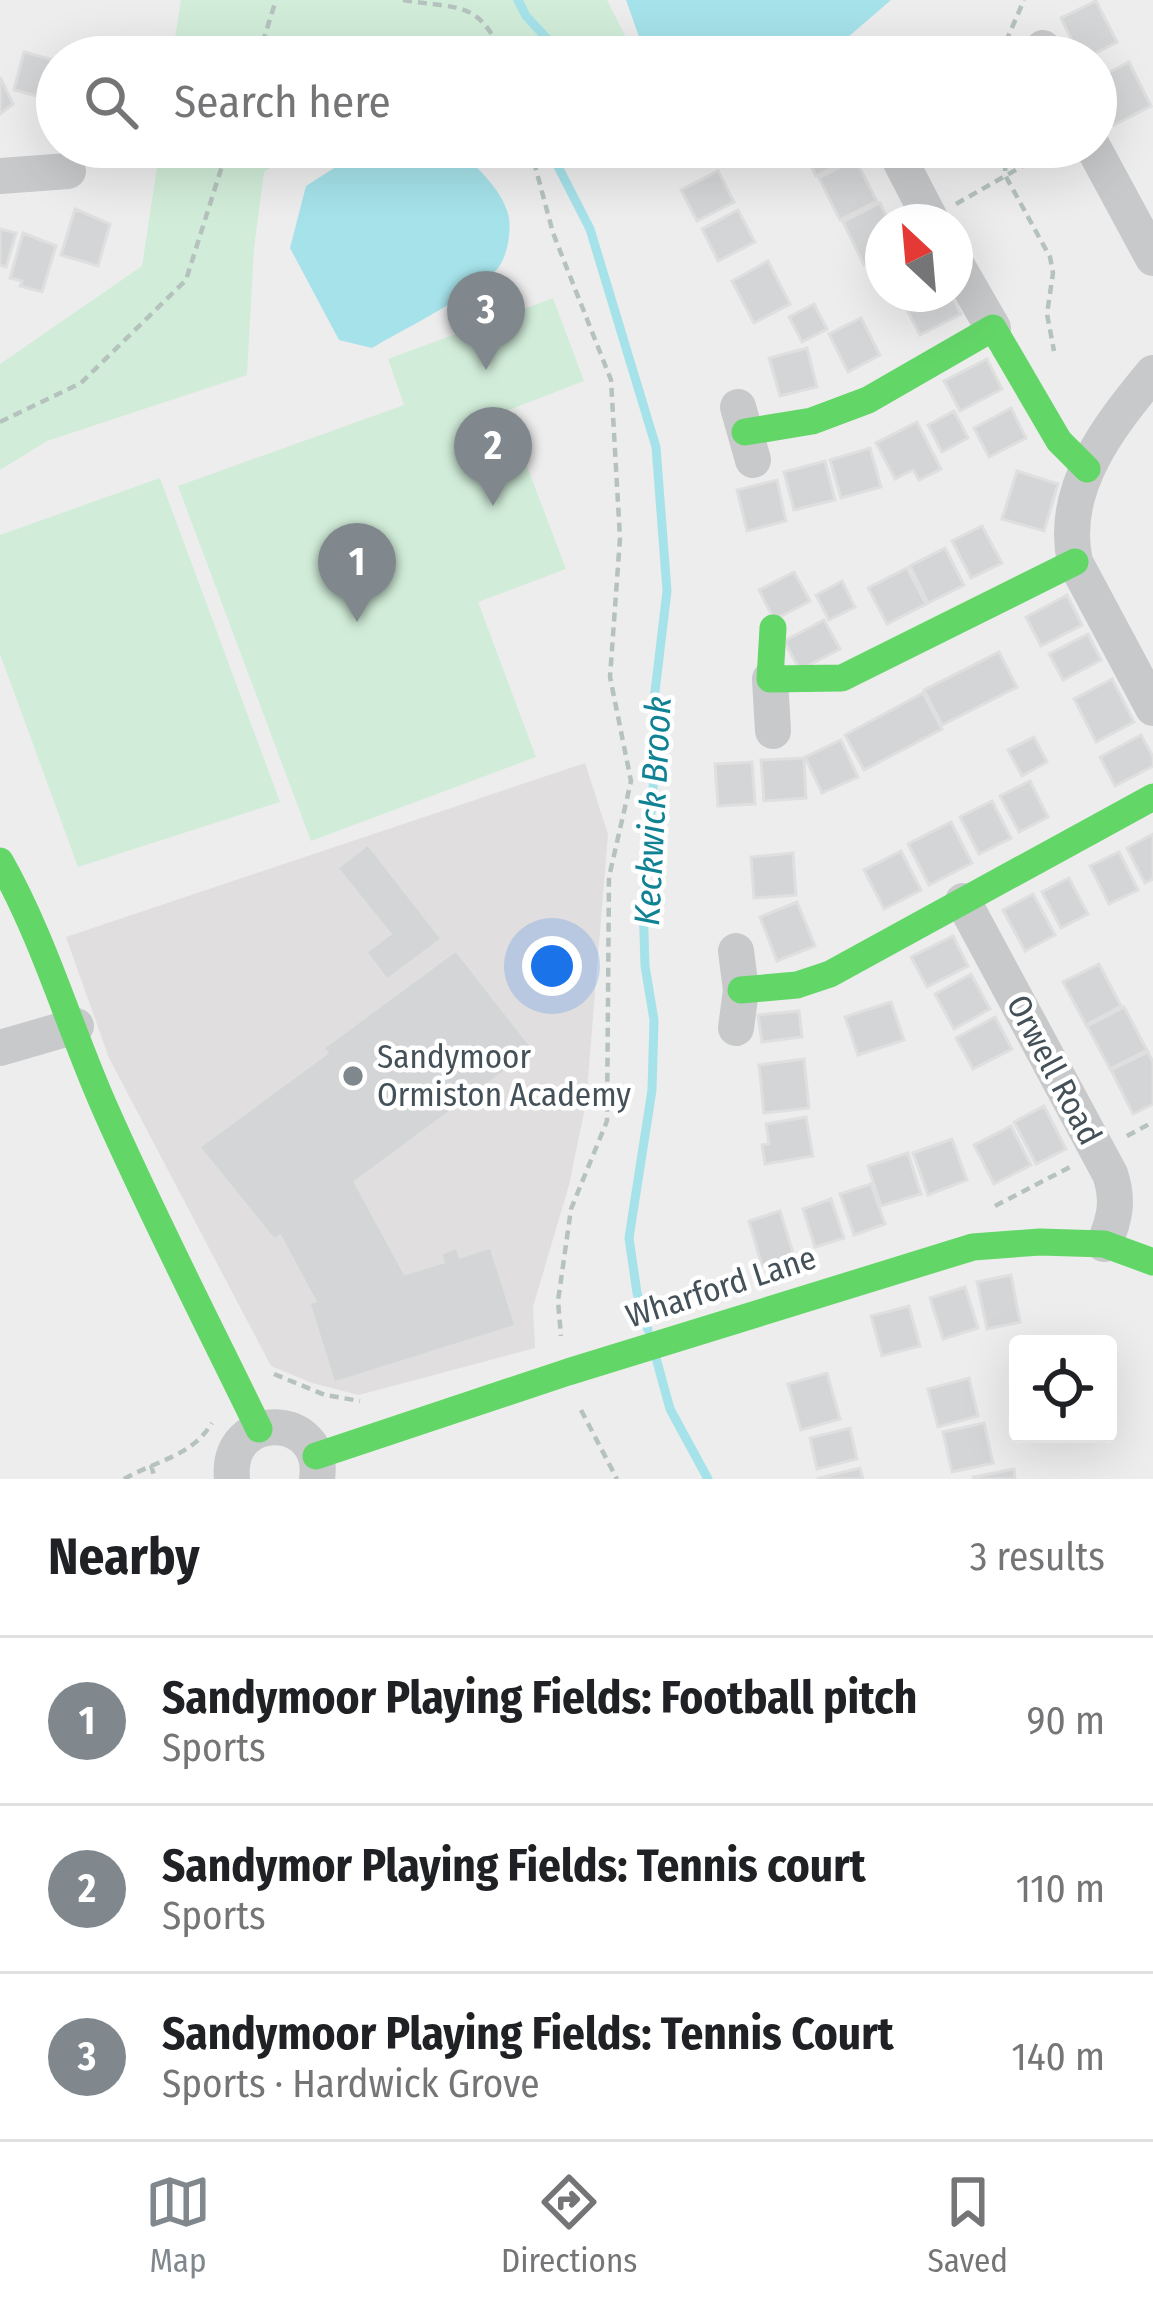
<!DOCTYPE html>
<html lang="en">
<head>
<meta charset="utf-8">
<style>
  :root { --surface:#fff; --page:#f6f6f6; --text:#202124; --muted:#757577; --line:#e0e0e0; --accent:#80888d }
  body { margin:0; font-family:"Fira Sans Condensed",sans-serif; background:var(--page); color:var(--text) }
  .controls { position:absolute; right:36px; bottom:36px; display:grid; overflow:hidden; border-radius:12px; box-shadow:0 12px 48px #0002 }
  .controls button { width:108px; height:108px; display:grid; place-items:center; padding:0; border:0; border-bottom:3px solid var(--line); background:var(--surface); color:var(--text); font:60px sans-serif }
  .compass { position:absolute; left:865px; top:204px; width:108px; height:108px; border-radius:50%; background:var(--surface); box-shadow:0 12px 48px #0002; rotate:334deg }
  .you { position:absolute; left:552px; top:966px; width:42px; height:42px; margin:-30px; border:9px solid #fff; border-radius:50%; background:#1a73e8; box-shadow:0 0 0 18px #1a73e833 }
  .badge { display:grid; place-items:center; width:78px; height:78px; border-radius:50%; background:var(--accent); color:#fff; font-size:39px; font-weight:700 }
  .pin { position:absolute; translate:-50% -99px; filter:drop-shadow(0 3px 6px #0008) }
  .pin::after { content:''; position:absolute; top:63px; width:42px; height:36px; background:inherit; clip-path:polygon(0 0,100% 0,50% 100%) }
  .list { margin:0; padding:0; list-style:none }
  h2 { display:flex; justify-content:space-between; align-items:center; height:156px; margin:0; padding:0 48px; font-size:51px }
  h2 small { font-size:39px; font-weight:400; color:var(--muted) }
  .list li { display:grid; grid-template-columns:78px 1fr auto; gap:36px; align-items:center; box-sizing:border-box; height:168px; padding:0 48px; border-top:3px solid var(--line) }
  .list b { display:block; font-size:45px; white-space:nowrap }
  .list p { margin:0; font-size:39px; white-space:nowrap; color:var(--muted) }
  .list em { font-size:39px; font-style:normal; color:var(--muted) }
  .icon { flex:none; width:66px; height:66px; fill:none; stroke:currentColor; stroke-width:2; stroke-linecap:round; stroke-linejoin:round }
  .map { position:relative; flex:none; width:1153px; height:1479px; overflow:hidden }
  .search { position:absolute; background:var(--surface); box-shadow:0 12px 48px #0002; left:36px; right:36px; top:36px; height:132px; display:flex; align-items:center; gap:30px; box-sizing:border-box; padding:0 42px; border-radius:66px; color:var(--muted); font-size:45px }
  .sheet { height:660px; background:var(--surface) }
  nav { display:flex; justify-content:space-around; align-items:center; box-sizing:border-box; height:168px; border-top:3px solid var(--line); background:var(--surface); font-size:33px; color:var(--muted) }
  nav a { display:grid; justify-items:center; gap:6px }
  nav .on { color:var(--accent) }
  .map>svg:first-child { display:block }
  .education { fill:#e0dedf }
  .green { fill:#d1edd9 }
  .water { fill:#a6e2ea }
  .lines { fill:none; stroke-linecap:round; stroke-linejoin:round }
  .stream { stroke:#a6e2ea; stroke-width:9 }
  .building { fill:#d4d5d6; stroke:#dfdfe0; stroke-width:3 }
  .path { stroke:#b5c2bd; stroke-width:4.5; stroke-dasharray:9 6; stroke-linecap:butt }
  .street { stroke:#c7c9cb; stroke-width:36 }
  .fast { stroke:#63d668; stroke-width:27 }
  .poi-dot { fill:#80888d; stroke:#fff; stroke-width:4.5 }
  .labels { text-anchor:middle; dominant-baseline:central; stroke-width:9; stroke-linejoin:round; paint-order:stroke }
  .poi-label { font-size:33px; fill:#455159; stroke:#fff; text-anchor:start }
  .street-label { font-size:33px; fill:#455159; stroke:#fff }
  .water-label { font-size:36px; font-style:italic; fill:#0f8294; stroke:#fff }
</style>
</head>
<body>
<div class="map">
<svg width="1153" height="1479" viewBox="0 0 1153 1479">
  <rect width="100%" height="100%" fill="#eeeded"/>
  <path class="education" d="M585 763 608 834 586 1103 569 1185 533 1307 535 1348 359 1395 312 1383 271 1366 109 1058 66 937Z"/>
  <path class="green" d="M181 0H607L636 57H172Z
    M160 147H304L264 172 254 248 247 375 47 441 0 470V364L142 266Z
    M553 298 584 381 506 411 566 569 478 602 536 757 311 841 178 486 404 405 388 359Z
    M160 478 280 802 78 867 0 654V535Z"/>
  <path class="water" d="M626 0H891L825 57H653L643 48Z
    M367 147H457C475 167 501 187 508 214 512 229 508 255 498 268 482 290 399 332 372 348L339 340 290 248 306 186Z"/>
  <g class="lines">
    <path class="stream" d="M518 0 526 16 553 45V57
      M548 147 590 229 656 447 667 591 654 700 655 766 643 900 645 966 654 1020 652 1090 629 1238 637 1293 648 1330
      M656 1358 670 1409 708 1479"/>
  </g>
  <path class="building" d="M1096 1 1117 42 1088 57H1080L1061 18Z
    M24 52 57 61 52 100 14 90Z
    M1129 62 1151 106 1114 125 1096 90V79Z
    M0 77 13 104 0 114Z
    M801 147H849L854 157 816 176Z
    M855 159 877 201 840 220 819 178Z
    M718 171 734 202 697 221 681 190Z
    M880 203 889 222H883V255L864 265 843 222Z
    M75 209 110 224 98 266 61 255Z
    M738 210 755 242 718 261 702 229Z
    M0 229 16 233 6 267 0 265Z
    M23 233 56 246 42 292 20 286 22 281 10 278Z
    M768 261 790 304 754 323 732 281Z
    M927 294H951L961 314 920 335 905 306Z
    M814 304 827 329 802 342 789 317Z
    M861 318 880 355 848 372 829 334Z
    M807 348 817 387 780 396 769 358Z
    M987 359 1002 389 960 411 944 381Z
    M1011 408 1026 438 989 457 974 428Z
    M954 411 968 438 942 452 928 425Z
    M917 422 941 469 919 480 913 470 895 479 876 443Z
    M870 448 881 487 841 498 830 460Z
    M825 461 835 500 794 510 784 472Z
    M1017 471 1058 484 1044 531 1002 519Z
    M777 480 786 521 747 531 737 490Z
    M982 526 1002 563 971 578 952 541Z
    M945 548 964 585 928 603 910 566Z
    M907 568 926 604 887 624 868 588Z
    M794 572 810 601 774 620 759 590Z
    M842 581 855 607 829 620 816 595Z
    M1067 595 1082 625 1041 646 1026 617Z
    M824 620 840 649 800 670 784 641Z
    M1088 634 1101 660 1063 680 1049 654Z
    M999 652 1017 687 942 725 924 690Z
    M1112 679 1134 722 1096 742 1074 699Z
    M923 693 942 729 864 770 845 735Z
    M1141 735 1153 757V766L1115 786 1100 757Z
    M1034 737 1047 762 1022 776 1008 750Z
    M841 740 858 777 822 793 805 757Z
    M804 758 806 798 764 801 761 760Z
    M752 762 755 804 718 806 715 764Z
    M1030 781 1048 817 1019 832 1000 796Z
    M992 801 1011 838 979 854 960 817Z
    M951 822 972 863 929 885 908 844Z
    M1153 834V879L1145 883 1127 848Z
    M368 844 442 939 387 980 366 952 390 934 337 868Z
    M901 851 921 890 884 909 864 870Z
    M1119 852 1138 890 1109 904 1090 866Z
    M793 853 796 895 754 898 751 857Z
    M1069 878 1088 914 1061 928 1042 892Z
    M1033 894 1055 935 1025 951 1003 910Z
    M797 902 815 946 777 961 760 917Z
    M953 936 968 966 927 987 911 957Z
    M456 950 534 1050 355 1182 405 1274 443 1262 441 1254 457 1247 460 1257 491 1247 516 1326 334 1383 309 1303 315 1301 280 1236 274 1240 199 1147 327 1053 323 1048Z
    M1099 964 1121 1006 1086 1025 1063 982Z
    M971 974 990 1009 954 1029 935 994Z
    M891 1002 904 1040 858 1055 845 1017Z
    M1124 1007 1147 1050 1110 1069 1087 1026Z
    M799 1011 802 1037 762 1042 758 1015Z
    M995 1017 1012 1049 973 1069 956 1038Z
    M1148 1052 1153 1062V1104L1133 1114 1111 1070Z
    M804 1059 809 1108 764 1113 759 1065Z
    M1044 1106 1066 1149 1036 1164 1014 1122Z
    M806 1117 813 1156 765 1164 762 1145 769 1144 766 1124Z
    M1011 1126 1031 1165 994 1184 974 1145Z
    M952 1139 967 1180 928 1195 913 1153Z
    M908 1153 921 1194 881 1206 868 1166Z
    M871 1184 885 1224 854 1235 840 1194Z
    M831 1199 844 1238 815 1247 803 1209Z
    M780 1211 794 1256 762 1266 749 1221Z
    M1011 1275 1020 1322 987 1329 977 1282Z
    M965 1287 978 1328 943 1339 930 1298Z
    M909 1306 920 1346 882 1356 871 1316Z
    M827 1373 840 1419 801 1430 788 1384Z
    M969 1378 978 1416 938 1427 928 1389Z
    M984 1423 993 1463 952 1472 943 1432Z
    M850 1428 857 1459 817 1469 810 1438Z
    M860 1468 863 1479H820L819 1478Z
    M1014 1469 1015 1479H974L973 1477Z"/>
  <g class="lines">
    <path class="path" d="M403 0C464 10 477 0 504 57
      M258 57 276 0
      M1007 57V39L1024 0
      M530 147 553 233 611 380 620 538 610 677 631 781 609 877 607 1121 571 1209 558 1301 561 1336
      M1006 147 1005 175 1050 257 1053 273 1047 314 1054 351
      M956 204 1056 147
      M0 422 81 383 186 280 228 147
      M1127 1136 1153 1122
      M995 1206 1070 1167
      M274 1374 325 1395 360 1401
      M581 1410 617 1479
      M151 1465 155 1479
      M124 1479C157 1460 191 1457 212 1423"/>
    <path class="street" d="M1043 48 1048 57
      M893 147 932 222
      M1093 147 1153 258
      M0 176 68 171
      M955 262 993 328
      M1153 373C1109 426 1059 489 1075 562L1153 708
      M738 407 753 460
      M770 679 773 731
      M963 901 1110 1174C1119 1200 1115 1219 1104 1244
      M736 951 741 990 736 1028
      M0 1048 76 1026
      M232 1479C225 1408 327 1412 317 1479"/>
    <path class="fast" d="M745 432 812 421 868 400 993 328 1059 441 1087 469
      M773 628 770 679 842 678 1075 562
      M0 861C44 939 68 1024 104 1106 152 1215 207 1322 259 1429
      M741 990 797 985 830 974 1153 797
      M316 1456 568 1372 973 1247 1040 1242 1104 1244 1153 1262"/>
  </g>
  <circle class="poi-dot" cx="353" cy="1076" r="12"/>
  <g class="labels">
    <g class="poi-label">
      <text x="377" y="1057">Sandymoor<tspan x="377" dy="38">Ormiston Academy</tspan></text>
    </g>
    <g class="street-label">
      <text transform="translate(1054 1070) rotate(62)">Orwell Road</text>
      <text transform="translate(721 1287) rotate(-18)">Wharford Lane</text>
    </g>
    <g class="water-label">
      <text transform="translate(653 811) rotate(-87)">Keckwick Brook</text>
    </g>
  </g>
</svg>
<div class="controls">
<button><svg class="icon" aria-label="locate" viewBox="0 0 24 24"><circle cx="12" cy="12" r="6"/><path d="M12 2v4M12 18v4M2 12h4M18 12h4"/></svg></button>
</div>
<svg class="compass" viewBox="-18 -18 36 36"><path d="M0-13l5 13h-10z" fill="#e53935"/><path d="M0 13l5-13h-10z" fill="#757577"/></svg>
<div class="you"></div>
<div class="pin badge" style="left:357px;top:622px">1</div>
<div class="pin badge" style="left:493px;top:506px">2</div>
<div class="pin badge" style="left:486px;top:370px">3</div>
<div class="search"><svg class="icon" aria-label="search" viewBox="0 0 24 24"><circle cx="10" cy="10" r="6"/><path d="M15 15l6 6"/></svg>Search here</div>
</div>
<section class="sheet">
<h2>Nearby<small>3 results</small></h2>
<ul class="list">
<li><span class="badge">1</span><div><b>Sandymoor Playing Fields: Football pitch</b><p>Sports</p></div><em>90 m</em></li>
<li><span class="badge">2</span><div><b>Sandymor Playing Fields: Tennis court</b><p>Sports</p></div><em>110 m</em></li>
<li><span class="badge">3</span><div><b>Sandymoor Playing Fields: Tennis Court</b><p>Sports · Hardwick Grove</p></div><em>140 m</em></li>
</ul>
</section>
<nav>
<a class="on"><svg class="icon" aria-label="map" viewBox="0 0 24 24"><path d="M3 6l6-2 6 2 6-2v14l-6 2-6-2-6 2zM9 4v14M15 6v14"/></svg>Map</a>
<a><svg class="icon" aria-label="directions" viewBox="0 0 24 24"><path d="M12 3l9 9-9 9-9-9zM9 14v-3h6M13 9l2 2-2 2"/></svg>Directions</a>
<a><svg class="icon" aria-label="saved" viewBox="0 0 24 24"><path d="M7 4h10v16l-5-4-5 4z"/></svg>Saved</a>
</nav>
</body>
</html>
